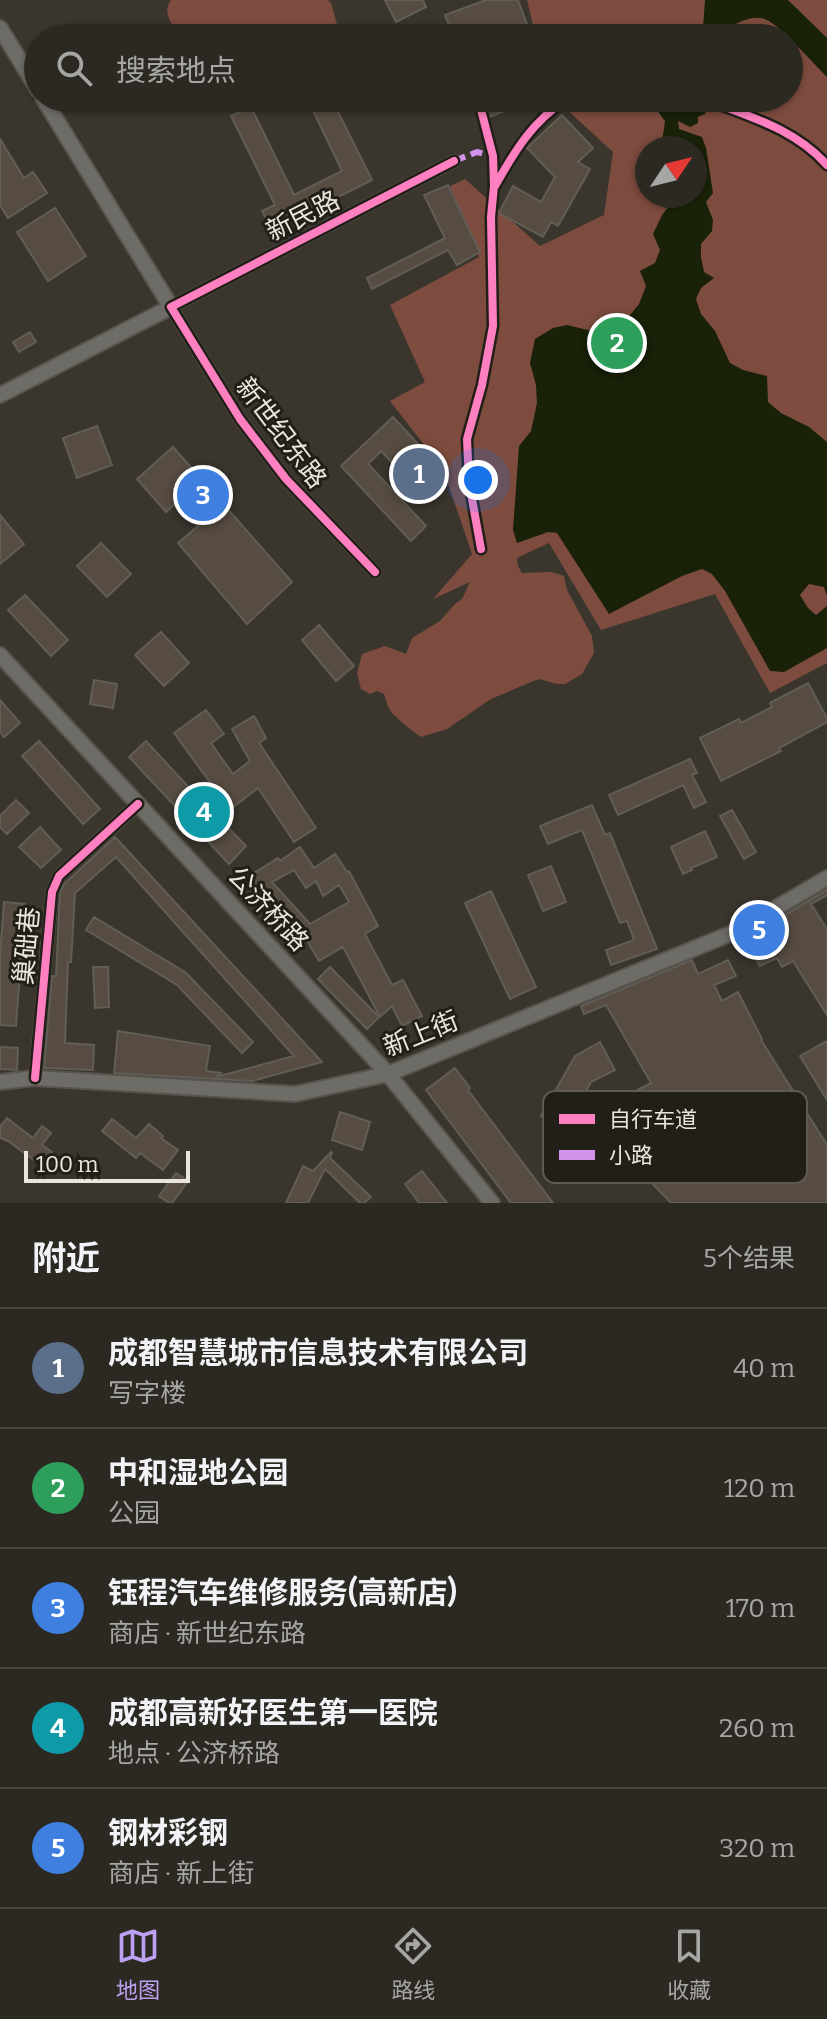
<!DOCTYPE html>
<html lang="zh">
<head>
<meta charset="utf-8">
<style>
  :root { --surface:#2c2822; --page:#34302a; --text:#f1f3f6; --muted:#a6a6a5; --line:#484440; --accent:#bca0f2 }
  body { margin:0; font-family:Bitter,"Noto Sans SC",serif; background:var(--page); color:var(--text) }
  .compass { position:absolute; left:635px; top:136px; width:72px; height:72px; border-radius:50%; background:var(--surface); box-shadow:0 2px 6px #0004; rotate:55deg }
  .scale { position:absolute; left:24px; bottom:20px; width:166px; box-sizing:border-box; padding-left:8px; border:4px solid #ebe6dd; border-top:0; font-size:22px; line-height:28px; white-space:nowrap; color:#ebe6dd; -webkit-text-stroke:6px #221f19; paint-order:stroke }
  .you { position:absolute; left:478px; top:480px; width:28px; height:28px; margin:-20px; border:6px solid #fff; border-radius:50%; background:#1a73e8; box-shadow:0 0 0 12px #1a73e833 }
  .badge { display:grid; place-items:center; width:52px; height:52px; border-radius:50%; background:var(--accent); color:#fff; font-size:26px; font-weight:700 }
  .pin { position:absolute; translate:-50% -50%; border:4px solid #fff; box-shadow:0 2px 8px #0006 }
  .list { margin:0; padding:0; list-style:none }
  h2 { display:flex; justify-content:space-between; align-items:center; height:104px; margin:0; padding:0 32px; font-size:34px }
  h2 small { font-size:26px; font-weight:400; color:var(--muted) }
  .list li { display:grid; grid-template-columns:52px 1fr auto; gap:24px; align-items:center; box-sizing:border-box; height:120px; padding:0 32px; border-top:2px solid var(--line) }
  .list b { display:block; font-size:30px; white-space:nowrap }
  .list p { margin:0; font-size:26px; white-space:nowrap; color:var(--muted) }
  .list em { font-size:26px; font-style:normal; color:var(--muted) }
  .icon { flex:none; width:44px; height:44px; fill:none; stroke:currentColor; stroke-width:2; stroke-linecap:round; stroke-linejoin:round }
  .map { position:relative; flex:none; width:827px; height:1203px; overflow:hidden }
  .search { position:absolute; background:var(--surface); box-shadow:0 2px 6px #0004; left:24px; right:24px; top:24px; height:88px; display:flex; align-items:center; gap:20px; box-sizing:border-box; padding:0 28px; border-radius:44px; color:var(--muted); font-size:30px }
  .sheet { height:704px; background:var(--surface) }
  nav { display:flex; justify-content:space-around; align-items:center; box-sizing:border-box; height:112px; border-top:2px solid var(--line); background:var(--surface); font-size:22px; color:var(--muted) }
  nav a { display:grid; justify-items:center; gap:4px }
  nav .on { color:var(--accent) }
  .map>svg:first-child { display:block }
  .green { fill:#7d4c3e; fill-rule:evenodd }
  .water { fill:#192108 }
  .building { fill:#574c42; stroke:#615d57; stroke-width:2; fill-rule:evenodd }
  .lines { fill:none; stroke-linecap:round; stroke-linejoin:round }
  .street-casing { stroke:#59554e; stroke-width:14 }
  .secondary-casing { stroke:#59554e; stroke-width:18 }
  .street { stroke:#747370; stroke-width:10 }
  .secondary { stroke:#6e6c67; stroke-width:14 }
  .quiet { stroke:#d193ec; stroke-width:6; stroke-dasharray:12 6; stroke-linecap:butt }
  .cycleway-casing { stroke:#221f19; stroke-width:13 }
  .cycleway { stroke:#ff80c0; stroke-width:8 }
  .labels { text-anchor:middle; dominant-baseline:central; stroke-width:6; stroke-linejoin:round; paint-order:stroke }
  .street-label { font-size:26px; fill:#ebe6dd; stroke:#221f19 }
  .key { fill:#221f19; stroke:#5e5b54; stroke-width:2 }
  .key-label { font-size:22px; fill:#ebe6dd }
</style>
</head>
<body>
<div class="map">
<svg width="827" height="1203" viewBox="0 0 827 1203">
  <rect width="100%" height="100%" fill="#3a362e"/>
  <path class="green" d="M171 0H328L331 3 339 31 330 38H211L204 34 200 38H180C174 25 161 14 171 0Z
    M527 0H827V663L770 693 715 594 601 630 549 543 517 558 518 566 522 573 552 572 564 576 567 590 592 636 594 653 582 674 565 684H557L539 679 531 682 491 699 447 729 421 737C412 731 401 722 393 714 388 709 386 700 384 694L377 691 370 694 361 689 357 673 362 654 385 646 406 654 412 638 440 621 455 604 462 599 470 582 433 599 472 554 443 469 390 401 425 382 390 305 479 257 450 186 465 179 540 246 604 215 613 152 554 98H789V38H536ZM647 148H695V196H647Z"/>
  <path class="water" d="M705 0H788L827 38V77C814 64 780 26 767 20 758 16 751 18 742 21 733 25 727 29 725 38H699L703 29Z
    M658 98H709L705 114 698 117V123L690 127 678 121 679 129 702 137 706 148 713 193 706 202 713 220 712 231 701 244V257L704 272 714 278 701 288 696 299 701 314 715 331 730 363 743 370 767 376 768 402 781 413 809 427 827 442V596L824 587 809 584 800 595 808 608 816 615 827 606V648L784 672 770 671 725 591 712 574 702 569 682 576 609 614 557 533 548 532 517 543 513 530 519 446 531 431 537 403 536 385 530 363 535 339 553 328 567 325 596 332 625 321 639 304 646 286 640 271 655 263 660 250 653 234 662 215 677 196H695V148H683L681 144 662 143 665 121 659 113Z"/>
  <path class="building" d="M385 0H423L426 7 396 22Z
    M486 0H518L529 30 506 38H454L445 15Z
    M307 98H331L372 180 272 230 262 211 275 205 231 116 251 107 294 195 342 171Z
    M481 98H535L536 99 489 117Z
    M562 115 593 148 578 162 590 169 558 226 551 222 543 237 499 213 513 186 541 202 555 177 527 148Z
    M0 139 24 178 33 172 47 193 8 218 0 205Z
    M448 185 480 252 457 265 448 250 372 289 367 278 445 238 424 195Z
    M55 208 86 256 48 281 17 232Z
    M30 332 36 342 19 352 13 342Z
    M393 417 431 458 439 482 424 496 381 451 368 464 426 526 411 541 341 466Z
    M97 426 112 465 77 478 63 438Z
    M173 447 292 582 247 624 178 543 206 519 185 495 166 512 137 479Z
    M0 515 24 544 0 564Z
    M101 543 131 574 107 597 77 566Z
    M25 595 68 640 51 656 8 610Z
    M319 625 354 666 336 681 302 640Z
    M161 632 189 663 164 686 135 655Z
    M94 680 117 684 113 708 90 704Z
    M808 683 827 718V722L779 748 781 751 721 781 700 738 739 719 741 723 772 707 770 703Z
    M0 700 20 723 4 737 0 732Z
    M206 710 224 734 211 743 233 774 250 761 232 729 254 716 266 738 259 743 316 828 294 842 258 788 219 818 246 846 229 864 129 757 146 741 194 793 200 798 214 788 174 733Z
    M39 741 100 809 83 824 22 756Z
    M690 759 697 773 692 775 706 802 694 808 683 785 618 815 609 795Z
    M16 800 29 813 7 834 0 827V816Z
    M592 805 605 835 610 833 657 949 611 965 606 950 634 940 627 921 620 923 582 830 548 844 540 826Z
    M732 810 756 852 744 859 720 816Z
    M40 827 61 850 41 868 19 847Z
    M705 831 717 857 691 868 692 870 683 874 671 847Z
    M115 837 322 1062 252 1081 114 1073 118 1031 210 1046 206 1071 221 1073 216 1077 294 1056 116 857 75 893 71 962H68L65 1043 94 1045 93 1070 44 1068 52 976H56L60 893 64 884Z
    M300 847 314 868 335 854 347 872 349 871 378 926 365 934 392 985 403 980 422 1016 402 1026 392 1006 380 1017 343 947 319 961 306 939 301 941 246 878 278 858 280 861ZM294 870 306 888 316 881 323 896 339 885 349 902 310 924 272 882Z
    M551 866 566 902 543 911 528 875Z
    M827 890V895L811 904 827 929V1015L793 961 782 967 777 958 760 966 744 939Z
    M491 891 536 987 510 999 465 903Z
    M4 902 25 904 16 1026 0 1025V955Z
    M94 917 185 972 253 1042 242 1053 177 985 86 930Z
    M692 960 698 974 728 960 736 976 714 985 722 1001 738 992 762 1039 761 1040 827 1145V1203H671L646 1177 679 1155 667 1131 621 1158 603 1128 638 1101 630 1094 651 1083 606 1005 584 1014 581 1006Z
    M93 967H108L109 1007 95 1008Z
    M330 967 379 1017 367 1029 318 979Z
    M827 1041V1100L800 1056Z
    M600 1042 615 1070 591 1082 578 1105 593 1114 579 1138 541 1116 575 1056Z
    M0 1047 18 1048 17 1070 0 1069Z
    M455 1068 470 1088 468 1090 553 1203H511L426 1090Z
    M340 1112 370 1122 362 1150 332 1140Z
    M7 1118 33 1138 42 1126 51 1133 42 1145 52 1152 42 1166 8 1141 0 1138V1127Z
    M112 1119 136 1138 149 1124 163 1136 161 1138 178 1150 163 1170 140 1153 136 1158 102 1131Z
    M331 1152 332 1153 330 1158 371 1197 364 1203H360L325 1169 308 1203H286L303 1166 313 1171Z
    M422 1171 447 1203H419L405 1184Z
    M176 1173 188 1181 172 1203H169L159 1196Z"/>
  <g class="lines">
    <defs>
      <path id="street" d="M375 572 286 479 240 419 171 307 454 161
        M35 1078 52 892 59 876 138 804"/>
      <path id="secondary" d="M0 28 38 90
        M0 395 171 307 43 98
        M0 655 388 1074 492 1203
        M0 1082 35 1078 295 1094 388 1074 737 931 827 878"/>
    </defs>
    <use href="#street" class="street-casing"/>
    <use href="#secondary" class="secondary-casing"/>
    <use href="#street" class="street"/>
    <use href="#secondary" class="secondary"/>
    <path class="quiet" d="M454 161 477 152 496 157"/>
    <defs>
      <path id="cycleway" d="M478 98 493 156 494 186 491 217 493 326 482 385 467 439 469 482 481 549
        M702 98C747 116 794 128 827 165
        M495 186C516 149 532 122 568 98
        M375 572 286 479 240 419 171 307 454 161
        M35 1078 52 892 59 876 138 804"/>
    </defs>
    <use href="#cycleway" class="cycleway-casing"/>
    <use href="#cycleway" class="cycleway"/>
  </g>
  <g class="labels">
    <g class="street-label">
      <text transform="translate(303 216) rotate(-27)">新民路</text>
      <text transform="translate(281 433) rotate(53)">新世纪东路</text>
      <text transform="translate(268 909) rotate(47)">公济桥路</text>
      <text transform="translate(27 946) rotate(-85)">巢础巷</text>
      <text transform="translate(421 1034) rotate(-22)">新上街</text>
    </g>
  </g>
  <rect x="543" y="1091" width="264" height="92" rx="12" class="key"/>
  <rect x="559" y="1114" width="36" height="10" fill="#ff80c0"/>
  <rect x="559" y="1150" width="36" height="10" fill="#d193ec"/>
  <g class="key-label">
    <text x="609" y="1127">自行车道</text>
    <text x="609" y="1163">小路</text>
  </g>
</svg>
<svg class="compass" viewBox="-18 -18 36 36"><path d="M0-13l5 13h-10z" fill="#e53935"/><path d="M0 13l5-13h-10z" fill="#a6a6a5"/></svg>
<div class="scale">100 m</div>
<div class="you"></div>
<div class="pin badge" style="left:419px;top:474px;background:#5c6f8a">1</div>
<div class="pin badge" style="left:617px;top:343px;background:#2e9e5b">2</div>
<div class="pin badge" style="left:203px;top:495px;background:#3f7fe0">3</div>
<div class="pin badge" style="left:204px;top:812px;background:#0f9aa8">4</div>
<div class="pin badge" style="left:759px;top:930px;background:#3f7fe0">5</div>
<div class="search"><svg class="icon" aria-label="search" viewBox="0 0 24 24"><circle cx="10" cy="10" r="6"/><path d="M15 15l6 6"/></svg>搜索地点</div>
</div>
<section class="sheet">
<h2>附近<small>5个结果</small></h2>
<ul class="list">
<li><span class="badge" style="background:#5c6f8a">1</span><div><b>成都智慧城市信息技术有限公司</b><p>写字楼</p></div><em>40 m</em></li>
<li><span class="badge" style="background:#2e9e5b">2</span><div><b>中和湿地公园</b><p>公园</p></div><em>120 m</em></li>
<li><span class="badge" style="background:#3f7fe0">3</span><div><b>钰程汽车维修服务(高新店)</b><p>商店 · 新世纪东路</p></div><em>170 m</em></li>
<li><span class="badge" style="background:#0f9aa8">4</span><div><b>成都高新好医生第一医院</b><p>地点 · 公济桥路</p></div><em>260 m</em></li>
<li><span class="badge" style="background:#3f7fe0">5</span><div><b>钢材彩钢</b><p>商店 · 新上街</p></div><em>320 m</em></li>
</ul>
</section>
<nav>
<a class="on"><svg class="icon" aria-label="map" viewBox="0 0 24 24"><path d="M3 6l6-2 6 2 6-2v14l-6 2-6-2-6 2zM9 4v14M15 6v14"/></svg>地图</a>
<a><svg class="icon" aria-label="directions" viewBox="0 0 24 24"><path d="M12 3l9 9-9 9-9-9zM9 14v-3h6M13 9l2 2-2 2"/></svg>路线</a>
<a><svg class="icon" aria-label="saved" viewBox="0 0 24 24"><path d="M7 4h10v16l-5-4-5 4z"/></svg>收藏</a>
</nav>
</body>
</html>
